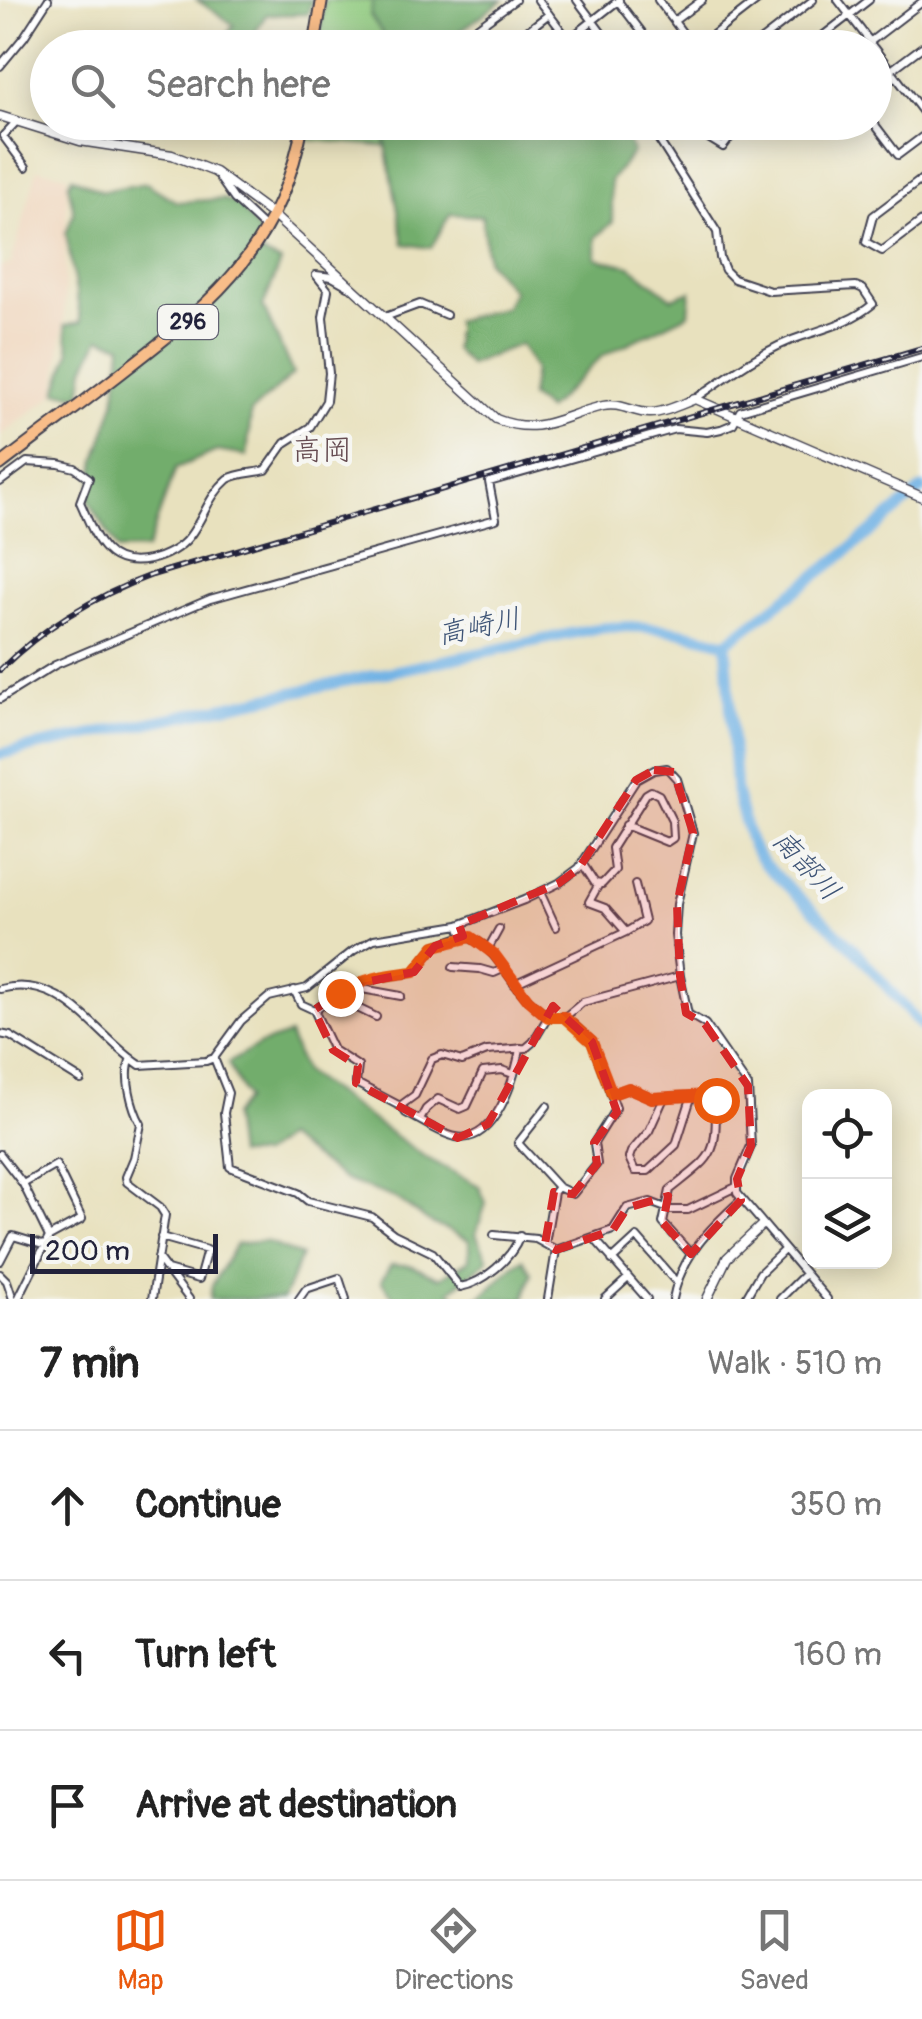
<!DOCTYPE html>
<html lang="en">
<head>
<meta charset="utf-8">
<style>
  :root { --surface:#fff; --page:#f6f6f6; --text:#222; --muted:#767676; --line:#e0e0e0; --accent:#ea580c }
  body { margin:0; font-family:Pangolin,"Klee One",sans-serif; background:var(--page); color:var(--text) }
  .controls { position:absolute; right:30px; bottom:30px; display:grid; overflow:hidden; border-radius:20px; box-shadow:0 5px 25px #0003 }
  .controls button { width:90px; height:90px; display:grid; place-items:center; padding:0; border:0; border-bottom:2px solid var(--line); background:var(--surface); color:var(--text); font:50px sans-serif }
  .scale { position:absolute; left:30px; bottom:25px; width:188px; box-sizing:border-box; padding-left:10px; border:5px solid #22223b; border-top:0; font-size:28px; line-height:35px; white-space:nowrap; color:#22223b; -webkit-text-stroke:8px #f6f6f2; paint-order:stroke }
  .stop { position:absolute; width:30px; height:30px; margin:-22px; border:8px solid #ea580c; border-radius:50%; background:#fff }
  .stop.end { background:#ea580c; border-color:#fff; box-shadow:0 2px 10px #0008 }
  .list { margin:0; padding:0; list-style:none }
  h2 { display:flex; justify-content:space-between; align-items:center; height:130px; margin:0; padding:0 40px; font-size:42px }
  h2 small { font-size:32px; font-weight:400; color:var(--muted) }
  .list li { display:grid; grid-template-columns:65px 1fr auto; gap:30px; align-items:center; box-sizing:border-box; height:150px; padding:0 40px; border-top:2px solid var(--line) }
  .list b { display:block; font-size:38px; white-space:nowrap }
  .list em { font-size:32px; font-style:normal; color:var(--muted) }
  .icon { flex:none; width:55px; height:55px; fill:none; stroke:currentColor; stroke-width:2; stroke-linecap:round; stroke-linejoin:round }
  .map { position:relative; flex:none; width:922px; height:1299px; overflow:hidden }
  .search { position:absolute; background:var(--surface); box-shadow:0 5px 25px #0003; left:30px; right:30px; top:30px; height:110px; display:flex; align-items:center; gap:25px; box-sizing:border-box; padding:0 35px; border-radius:55px; color:var(--muted); font-size:38px }
  .sheet { height:580px; background:var(--surface) }
  nav { display:flex; justify-content:space-around; align-items:center; box-sizing:border-box; height:140px; border-top:2px solid var(--line); background:var(--surface); font-size:28px; color:var(--muted) }
  nav a { display:grid; justify-items:center; gap:5px }
  nav .on { color:var(--accent) }
  .map>svg:first-child { display:block }
  .built { fill:#f0d6bc }
  .green { fill:#8ec97d; stroke:#58765c; stroke-width:2.5 }
  .forest { fill:#72ad6c; stroke:#4a6854; stroke-width:2.5 }
  .lines { fill:none; stroke-linecap:round; stroke-linejoin:round }
  .river { stroke:#71b2e5; stroke-width:11 }
  .minor-casing { stroke:#403f4f; stroke-width:10 }
  .tertiary-casing { stroke:#403f4f; stroke-width:11 }
  .trunk-casing { stroke:#403f4f; stroke-width:14 }
  .minor { stroke:#fff; stroke-width:6 }
  .tertiary { stroke:#fff; stroke-width:8 }
  .trunk { stroke:#f8bd89; stroke-width:10 }
  .rail-casing { stroke:#22223b; stroke-width:6 }
  .rail { stroke:#f6f6f2; stroke-width:2.5; stroke-dasharray:8; stroke-linecap:butt }
  .route { stroke:#ea580c; stroke-width:12 }
  .marked { fill:#d62828; fill-opacity:0.2; stroke:#d62828; stroke-width:8; stroke-dasharray:20 12; stroke-linejoin:round }
  .labels { text-anchor:middle; dominant-baseline:central; stroke-width:9; stroke-linejoin:round; paint-order:stroke }
  .shield { fill:#f6f6f2; stroke:#626272; stroke-width:2.5 }
  .shield-label { font-size:22px; font-weight:bold; fill:#22223b }
  .water-label { font-size:28px; font-style:italic; fill:#3e5476; stroke:#f6f6f2 }
  .quarter-label { font-size:30px; fill:#664c52; stroke:#f6f6f2 }
</style>
</head>
<body>
<div class="map">
<svg width="922" height="1299" viewBox="0 0 922 1299">
  <rect width="100%" height="100%" fill="#f6f6f2"/>
  <filter id="ink" filterUnits="userSpaceOnUse"><feTurbulence type="fractalNoise" baseFrequency=".01" numOctaves="2"/><feDisplacementMap in="SourceGraphic" scale="20" xChannelSelector="R" yChannelSelector="G"/><feConvolveMatrix kernelMatrix="1 2 1 2 8 2 1 2 1" color-interpolation-filters="sRGB"/></filter>
  <filter id="wash" filterUnits="userSpaceOnUse"><feTurbulence type="fractalNoise" baseFrequency=".0048" numOctaves="4" result="noise"/><feDisplacementMap in="SourceGraphic" scale="40" xChannelSelector="R" yChannelSelector="G"/><feGaussianBlur stdDeviation="2.25" result="paint"/><feColorMatrix in="noise" values="0 0 0 0 0 0 0 0 0 0 0 0 0 0 0 0 0 1.4 0 .05"/><feComposite in="paint" operator="in"/></filter>
  <g filter="url(#wash)">
    <rect width="100%" height="100%" fill="#e8e1be"/>
    <path class="built" d="M37 169 67 175 64 320 55 394 0 436V267L11 264Z"/>
    <path class="green" d="M325 0H373L387 40 402 47 318 48Z
      M306 123H382L386 146 304 139Z"/>
    <path class="forest" d="M197 0H312L308 14 266 15 247 46 226 36 234 25Z
      M373 0H503L438 47H402L387 40 370 15Z
      M382 123H474L494 137 519 123H619L633 152 610 181 613 222 596 237V258L630 266 672 298 691 291 689 314 602 356 547 410 530 397 534 369 520 344 469 365 454 349 456 321 505 307 513 291 487 261 482 216 450 214 431 248 404 244Z
      M72 177 102 191 146 183 177 202 223 199 239 205 262 236 260 253 281 262 263 306 293 374 251 412 247 456 217 451 176 468 147 549 118 550 89 501 96 459 115 402 122 345 100 338 85 368 81 395 57 392 70 352 65 325 81 322 66 233 74 212 68 185Z
      M289 1035 304 1072 425 1157 479 1186 486 1203 476 1234 488 1260 450 1291 459 1299H395L381 1281 391 1265H410L440 1278 469 1260V1240L429 1222 395 1198 345 1180 285 1138 262 1155H237L232 1116 246 1099 228 1063 261 1044Z
      M265 1241 301 1256 283 1299H210L212 1285 236 1244Z
      M523 1259 532 1273 524 1299H476C495 1287 504 1270 523 1259Z"/>
    <g class="lines">
      <path class="river" d="M726 643 736 792 751 844 763 863 855 950 922 1027
        M0 754 593 629C641 623 680 630 726 643L839 558 922 489"/>
    </g>
  </g>
  <g filter="url(#ink)">
    <g class="lines">
      <defs>
        <path id="minor" d="M538 0 568 39
          M577 0 613 48
          M658 0 694 48
          M838 0 871 43
          M618 1 654 48
          M674 21 702 0
          M449 48 515 0
          M505 48 549 14
          M558 48 619 0
          M669 48 684 35
          M696 48 758 0
          M751 48 813 0
          M807 48 869 0
          M862 48 922 2
          M874 48 922 111
          M0 66 24 37 48 0
          M874 83 922 47
          M16 122 3 136 26 167
          M499 122 504 125 507 122
          M627 122 634 131 655 134 717 232 720 258 725 270 734 279 770 291 856 286 863 289 873 304C851 322 830 327 803 336 765 348 728 376 695 399
          M682 122 723 147 742 122
          M782 122 803 126 820 122
          M873 122 898 155 922 137
          M220 179 234 199 265 228
          M922 179 873 216 866 242 882 251 922 221
          M385 317 420 304 446 315
          M0 482 27 462 59 464 75 468 89 478 80 502C87 517 94 538 106 550 127 573 173 558 189 537 204 518 208 496 228 479 237 473 255 473 266 470L285 443 310 427 326 401 329 373 323 317 328 290 316 275 332 277 348 286
          M0 699 55 665 210 599 496 519 489 482 675 429 707 432 721 429 733 424 740 411 922 357
          M582 863 595 883 602 884 615 870 612 848 646 794 651 791 659 795 672 821 673 838 667 842 625 825
          M540 892 556 927
          M459 925 463 936C492 941 505 974 523 994 530 1003 540 1009 548 1017H565L592 1042 616 1108 594 1143 597 1164 573 1194 558 1187 518 1143 547 1106
          M626 932 644 921 635 884
          M488 949 499 929
          M453 967 480 969 494 973 503 969
          M514 984 626 932 605 908 589 902 599 884
          M351 987 401 996
          M0 989C64 973 95 1035 140 1065L206 1061 214 1058 241 1021 269 997 307 988 353 951 374 939 459 925 524 900 559 883 579 868 636 780 654 770 667 768 677 779 693 833 677 904 675 935 680 976
          M294 990 301 1004 314 1010C350 986 371 977 414 972L435 946 463 936
          M340 993 343 1001 376 1017
          M314 1010 333 1050 358 1066 356 1083 400 1106 415 1095 432 1059 442 1055 462 1061 487 1051 526 1048 533 1042 548 1017
          M565 1017 583 1002 680 976 688 1014 705 1024 748 1086 751 1146 737 1179V1193L827 1299
          M0 1034 10 1036 81 1080
          M131 1058C123 1076 132 1108 141 1124L134 1158 126 1177 127 1182 160 1207 165 1215 152 1299
          M214 1058 228 1093 224 1113 230 1167 298 1193 308 1201 372 1217 394 1234 433 1253 460 1287C484 1283 512 1258 520 1236
          M612 1094 629 1088 652 1098 710 1095 716 1100C716 1158 715 1154 670 1190L663 1223 691 1254
          M664 1098 649 1131 631 1152 629 1158 635 1171H648L676 1145 691 1098
          M401 1105 406 1113C421 1120 440 1134 456 1137 495 1145 516 1076 520 1048
          M420 1120 426 1109 438 1099 460 1109 467 1106 483 1072 502 1070 513 1074
          M0 1154 23 1184 49 1237 18 1299
          M23 1184 56 1165 82 1219 49 1237
          M494 1235 536 1239 556 1250
          M161 1237 207 1250 199 1279 167 1270
          M593 1237 647 1299
          M545 1244 554 1192 558 1187
          M158 1258 189 1299
          M612 1260 637 1237 677 1283
          M0 1261 13 1236 46 1246
          M0 1274 7 1281 13 1299
          M299 1299 306 1289 339 1278 346 1299
          M548 1299 556 1250 613 1230 627 1208 650 1202 671 1210H688L736 1187
          M605 1299 628 1278
          M673 1299C681 1256 710 1228 741 1200
          M745 1299 760 1273 784 1250
          M780 1299 805 1274"/>
        <path id="tertiary" d="M0 116 80 141 172 155 215 172 273 215 496 419C541 437 562 415 603 406 620 402 633 413 650 413 664 413 682 404 695 399L922 497
          M707 1299 727 1258 762 1225"/>
        <path id="trunk" d="M314 48 322 0
          M0 465C43 432 87 400 129 367 220 297 282 242 303 122"/>
      </defs>
      <use href="#minor" class="minor-casing"/>
      <use href="#tertiary" class="tertiary-casing"/>
      <use href="#trunk" class="trunk-casing"/>
      <use href="#minor" class="minor"/>
      <use href="#tertiary" class="tertiary"/>
      <use href="#trunk" class="trunk"/>
      <defs>
        <path id="rail" d="M0 670C43 627 95 596 152 575L922 348"/>
      </defs>
      <use href="#rail" class="rail-casing"/>
      <use href="#rail" class="rail"/>
    </g>
  </g>
  <g class="lines" filter="url(#ink)">
    <path class="route" d="M340 993C363 978 387 975 414 972L435 946 471 937 494 954 528 1000 548 1017H564L592 1042 612 1094 629 1088 652 1098 710 1095 716 1100"/>
  </g>
  <path class="marked" d="M654 770 674 772 693 833 677 904 680 976 686 1013 705 1024 748 1086 751 1146 737 1179 741 1200 691 1254 663 1223 668 1196 627 1208 613 1230 556 1250 545 1244 554 1192 573 1194 597 1164 594 1143 617 1112 592 1042 553 1006 488 1124 458 1138 356 1083 358 1066 333 1050 314 1010 352 985 414 972 435 946 463 936 459 925 559 883 579 868 636 780Z"/>
  <g class="labels">
    <rect class="shield" x="158" y="305" width="60" height="34" rx="8"/>
    <g class="shield-label">
      <text x="188" y="322">296</text>
    </g>
    <g class="water-label">
      <text transform="translate(479 627) rotate(-12)">高崎川</text>
      <text transform="translate(806 866) rotate(47)">南部川</text>
    </g>
    <g class="quarter-label">
      <text x="322" y="450">高岡</text>
    </g>
  </g>
</svg>
<div class="controls">
<button><svg class="icon" aria-label="locate" viewBox="0 0 24 24"><circle cx="12" cy="12" r="6"/><path d="M12 2v4M12 18v4M2 12h4M18 12h4"/></svg></button>
<button><svg class="icon" aria-label="layers" viewBox="0 0 24 24"><path d="M12 4l9 5-9 5-9-5zM3 14l9 5 9-5"/></svg></button>
</div>
<div class="scale">200 m</div>
<div class="stop" style="left:716px;top:1100px"></div>
<div class="stop end" style="left:340px;top:993px"></div>
<div class="search"><svg class="icon" aria-label="search" viewBox="0 0 24 24"><circle cx="10" cy="10" r="6"/><path d="M15 15l6 6"/></svg>Search here</div>
</div>
<section class="sheet">
<h2>7 min<small>Walk · 510 m</small></h2>
<ul class="list">
<li><svg class="icon" aria-label="ahead" viewBox="0 0 24 24"><path d="M12 20V5M6 11l6-6 6 6"/></svg><div><b>Continue</b></div><em>350 m</em></li>
<li><svg class="icon" aria-label="left" viewBox="0 0 24 24"><path d="M17 20v-9H6M10 6l-5 5 5 5"/></svg><div><b>Turn left</b></div><em>160 m</em></li>
<li><svg class="icon" aria-label="arrive" viewBox="0 0 24 24"><path d="M6 21V4h12l-3 4 3 4H6"/></svg><div><b>Arrive at destination</b></div></li>
</ul>
</section>
<nav>
<a class="on"><svg class="icon" aria-label="map" viewBox="0 0 24 24"><path d="M3 6l6-2 6 2 6-2v14l-6 2-6-2-6 2zM9 4v14M15 6v14"/></svg>Map</a>
<a><svg class="icon" aria-label="directions" viewBox="0 0 24 24"><path d="M12 3l9 9-9 9-9-9zM9 14v-3h6M13 9l2 2-2 2"/></svg>Directions</a>
<a><svg class="icon" aria-label="saved" viewBox="0 0 24 24"><path d="M7 4h10v16l-5-4-5 4z"/></svg>Saved</a>
</nav>
</body>
</html>
